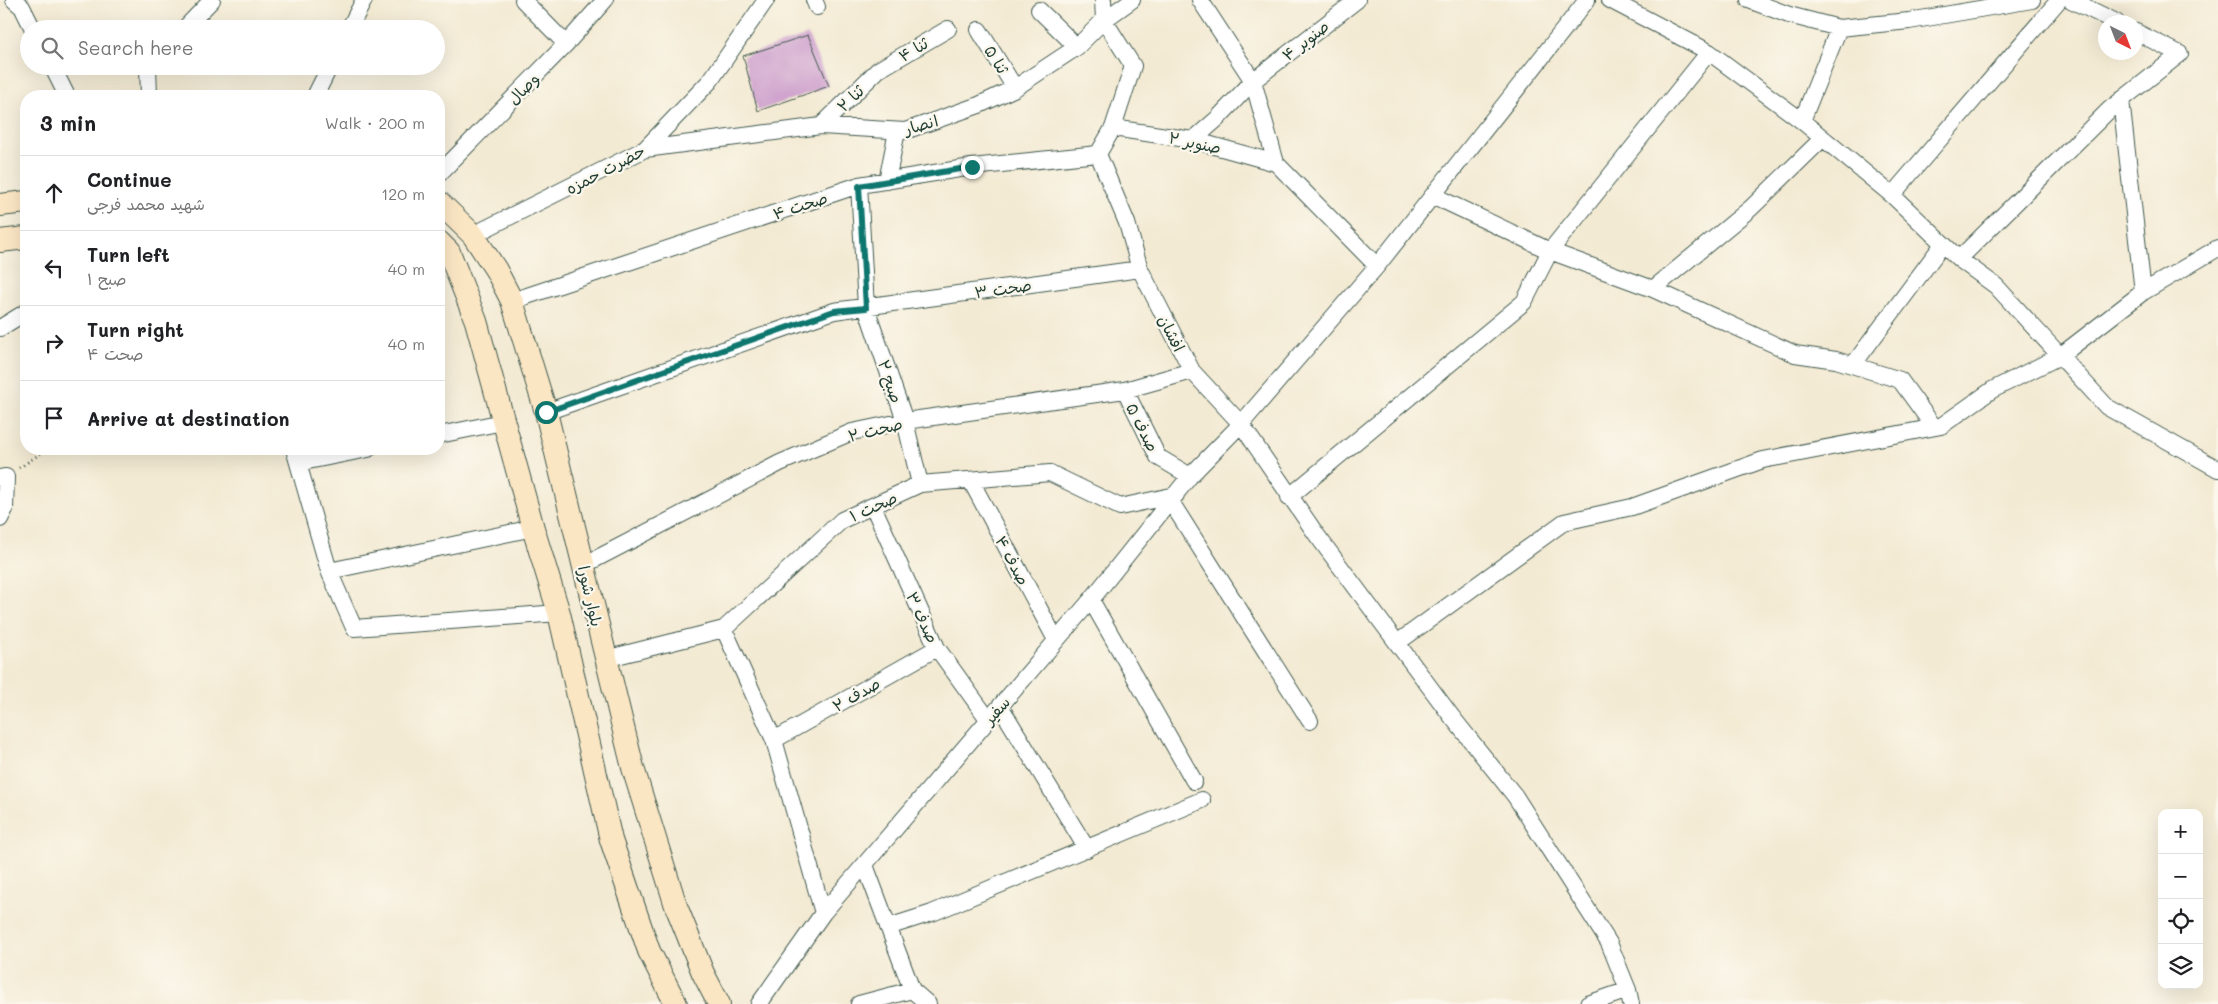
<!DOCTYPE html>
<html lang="en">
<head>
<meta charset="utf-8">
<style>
  :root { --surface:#fff; --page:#f2f2f2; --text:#202124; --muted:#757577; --line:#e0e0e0 }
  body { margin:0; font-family:Mali,"Playpen Sans Arabic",sans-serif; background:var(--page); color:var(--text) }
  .controls { position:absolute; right:15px; bottom:15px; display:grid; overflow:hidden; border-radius:10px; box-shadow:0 5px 20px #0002 }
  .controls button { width:45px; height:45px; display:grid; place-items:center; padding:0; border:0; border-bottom:1px solid var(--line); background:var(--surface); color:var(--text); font:25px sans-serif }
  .compass { position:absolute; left:2098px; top:15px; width:45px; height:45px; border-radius:50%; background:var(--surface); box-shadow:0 5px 20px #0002; rotate:138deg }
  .stop { position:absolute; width:15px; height:15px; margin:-11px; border:4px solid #0f766e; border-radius:50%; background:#fff }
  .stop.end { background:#0f766e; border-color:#fff; box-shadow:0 1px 5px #0008 }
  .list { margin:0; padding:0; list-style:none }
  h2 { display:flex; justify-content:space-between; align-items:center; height:65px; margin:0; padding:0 20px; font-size:21px }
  h2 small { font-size:16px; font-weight:400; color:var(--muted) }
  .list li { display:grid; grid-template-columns:32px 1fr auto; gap:15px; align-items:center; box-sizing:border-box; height:75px; padding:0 20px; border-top:1px solid var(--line) }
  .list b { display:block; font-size:19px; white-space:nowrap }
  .list p { margin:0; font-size:16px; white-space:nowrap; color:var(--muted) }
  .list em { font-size:16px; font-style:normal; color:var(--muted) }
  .icon { flex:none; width:28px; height:28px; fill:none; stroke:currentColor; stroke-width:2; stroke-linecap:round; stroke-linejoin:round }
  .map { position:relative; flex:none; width:2218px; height:1004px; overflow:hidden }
  .search { position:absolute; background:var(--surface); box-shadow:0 5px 20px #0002; left:20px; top:20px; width:425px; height:55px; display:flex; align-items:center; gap:12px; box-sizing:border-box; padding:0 18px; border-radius:28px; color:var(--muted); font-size:19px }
  .panel { position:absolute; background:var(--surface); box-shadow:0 5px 20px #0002; left:20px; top:90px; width:425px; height:365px; border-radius:20px }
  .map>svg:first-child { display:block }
  .building { fill:#cfa3ce }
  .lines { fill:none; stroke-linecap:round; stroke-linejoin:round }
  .minor-casing { stroke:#3f574c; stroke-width:18 }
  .secondary-casing { stroke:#3f574c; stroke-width:24 }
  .path { stroke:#3f574c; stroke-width:3; stroke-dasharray:1 4; stroke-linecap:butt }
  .minor { stroke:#fff; stroke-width:16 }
  .secondary { stroke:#fbe6c4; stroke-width:22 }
  .route { stroke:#0f766e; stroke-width:6 }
  .labels { text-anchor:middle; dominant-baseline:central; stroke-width:4.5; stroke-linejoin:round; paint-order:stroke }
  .street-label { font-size:16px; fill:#1f3d34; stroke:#fbf7ec }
</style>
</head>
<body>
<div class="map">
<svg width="2218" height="1004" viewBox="0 0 2218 1004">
  <rect width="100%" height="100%" fill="#fbf7ec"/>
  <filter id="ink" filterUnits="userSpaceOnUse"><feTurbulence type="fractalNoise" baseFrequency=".02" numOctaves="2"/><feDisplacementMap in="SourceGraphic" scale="10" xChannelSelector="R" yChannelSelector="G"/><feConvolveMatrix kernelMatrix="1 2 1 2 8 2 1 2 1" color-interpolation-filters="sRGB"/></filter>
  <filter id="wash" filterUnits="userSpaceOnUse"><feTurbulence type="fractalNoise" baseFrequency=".0096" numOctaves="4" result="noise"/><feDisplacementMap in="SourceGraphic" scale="20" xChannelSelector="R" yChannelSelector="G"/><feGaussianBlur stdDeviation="1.12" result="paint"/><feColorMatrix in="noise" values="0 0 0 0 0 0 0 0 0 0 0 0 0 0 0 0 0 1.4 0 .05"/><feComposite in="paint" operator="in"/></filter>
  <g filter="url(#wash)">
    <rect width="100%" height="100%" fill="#f3ead3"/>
    <g id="blocks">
      <path class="building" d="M808 35 829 86 758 111 743 56Z"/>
    </g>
  </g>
  <g filter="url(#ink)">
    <use href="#blocks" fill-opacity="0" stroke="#3f574c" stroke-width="1"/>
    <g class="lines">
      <defs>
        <path id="minor" d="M14 0 22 7 33 29
          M523 0 566 44
          M814 0 817 7
          M1103 0 1104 20 1133 66 1113 128 1098 154 1127 223 1140 269 1192 371 1241 424 1316 534 1452 717 1515 796 1609 943 1628 990 1631 1004
          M1200 0 1253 81 1276 163 1377 266
          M1610 0 1709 52 1802 121 1892 195 1959 259 1996 286 2107 407 2218 469
          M1749 0 1789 15 1839 28 1909 21 2032 0
          M2071 0 2116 22
          M1039 10 1077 47
          M184 29 212 0
          M349 29 364 0
          M979 30 1015 88
          M1709 52 1550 251 1653 289 1751 208 1823 138
          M52 66 67 96
          M148 66 149 96
          M315 96 330 66
          M2121 100 2143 292
          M1802 121 1839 28
          M821 126 878 70 948 29
          M1113 128 1193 140 1276 163
          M1193 140 1217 119 1253 81 1357 0
          M645 149 821 126 905 131 979 105 1015 88 1077 47 1104 20 1132 0
          M439 174 566 44 605 0
          M887 181 897 131
          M859 185 866 307 905 421 920 484
          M1892 195 2059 0
          M473 235 645 149 710 81 766 0
          M1959 259 2110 109 2180 54 2136 32
          M1653 289 1795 354 1836 360 1900 380 1934 427
          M512 301 859 185 972 167 1098 154
          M0 328 26 312
          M1853 365 1943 244
          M1125 390 1158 457 1190 476
          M546 412 834 311 1140 269
          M439 435 503 422
          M294 449 329 571 533 528
          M298 463 368 449
          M0 478 6 477 5 509 0 519
          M971 481 1056 640
          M1289 497 1524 302 1550 251 1434 196
          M1171 502 1310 721
          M873 506 937 648 988 719
          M584 565 780 463 852 432 905 421 1125 390 1192 371
          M329 571 354 628 559 613
          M1091 600 1194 781
          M724 629 774 740 823 913
          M1397 643 1564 522 1632 507 1763 460 1941 426 1992 390 2060 356 2143 292 2218 248
          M605 659 724 629 842 520 920 484 1050 473 1120 507 1176 495
          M1000 706 1087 849
          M774 740 937 648
          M865 865 912 990
          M888 927 932 913 1202 800
          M759 1004 823 913 1091 600 1190 476 1241 424 1377 266 1587 0
          M859 1004 912 990 928 1004
          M1588 1004 1628 990"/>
        <path id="secondary" d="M439 202 473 235 496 270 512 301 546 412 633 768 676 906 703 973 719 1004
          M0 205 26 202
          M0 241 26 238
          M439 242 449 252 476 321 533 528 559 613 611 840 649 951 676 1004"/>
      </defs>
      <use href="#minor" class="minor-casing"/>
      <use href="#secondary" class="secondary-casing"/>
      <path class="path" d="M19 468 47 449"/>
      <use href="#minor" class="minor"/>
      <use href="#secondary" class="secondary"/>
    </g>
  </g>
  <g class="lines" filter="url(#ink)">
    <path class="route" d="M546 412 834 311 866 308 859 186 972 167"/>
  </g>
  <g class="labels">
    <g class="street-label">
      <text transform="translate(1305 40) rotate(-38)">صنوبر ۴</text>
      <text transform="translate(913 49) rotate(-31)">ثنا ۴</text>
      <text transform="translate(997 59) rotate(58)">ثنا ۵</text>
      <text transform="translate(523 88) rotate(-46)">وصال</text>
      <text transform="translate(850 98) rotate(-44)">ثنا ۲</text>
      <text transform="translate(921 124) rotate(-16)">انصار</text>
      <text transform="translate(1195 142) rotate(12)">صنوبر ۲</text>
      <text transform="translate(605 169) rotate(-28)">حضرت حمزه</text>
      <text transform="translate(800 205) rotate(-18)">صحت ۴</text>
      <text transform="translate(1003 288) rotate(-8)">صحت ۳</text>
      <text transform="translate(1172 333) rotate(63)">افشان</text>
      <text transform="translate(891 381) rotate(71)">صبح ۲</text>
      <text transform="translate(1143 427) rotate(63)">صدف ۵</text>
      <text transform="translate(875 429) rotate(-14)">صحت ۲</text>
      <text transform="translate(873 506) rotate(-24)">صحت ۱</text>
      <text transform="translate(1013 560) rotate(62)">صدف ۴</text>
      <text transform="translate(591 596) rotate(77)">بلوار شورا</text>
      <text transform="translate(923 617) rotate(65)">صدف ۳</text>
      <text transform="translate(856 694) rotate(-30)">صدف ۲</text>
      <text transform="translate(996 710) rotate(-49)">سفیر</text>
    </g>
  </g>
</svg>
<div class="controls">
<button>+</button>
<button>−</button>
<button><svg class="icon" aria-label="locate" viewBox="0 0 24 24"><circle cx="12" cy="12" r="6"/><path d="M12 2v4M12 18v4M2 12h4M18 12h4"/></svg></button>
<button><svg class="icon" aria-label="layers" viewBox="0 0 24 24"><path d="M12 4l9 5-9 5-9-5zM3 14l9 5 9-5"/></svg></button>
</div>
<svg class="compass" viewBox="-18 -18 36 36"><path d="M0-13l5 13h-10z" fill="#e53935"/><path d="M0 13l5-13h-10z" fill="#757577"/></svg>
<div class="stop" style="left:546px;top:412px"></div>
<div class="stop end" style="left:972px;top:167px"></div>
<div class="search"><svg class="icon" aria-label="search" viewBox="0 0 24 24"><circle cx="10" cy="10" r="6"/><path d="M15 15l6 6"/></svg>Search here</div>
<section class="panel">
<h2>3 min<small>Walk · 200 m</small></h2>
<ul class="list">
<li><svg class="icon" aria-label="ahead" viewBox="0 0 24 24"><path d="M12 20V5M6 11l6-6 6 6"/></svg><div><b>Continue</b><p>شهید محمد فرجی</p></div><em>120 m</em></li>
<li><svg class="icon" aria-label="left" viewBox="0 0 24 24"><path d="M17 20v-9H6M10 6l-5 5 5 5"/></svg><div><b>Turn left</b><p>صبح ۱</p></div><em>40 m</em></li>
<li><svg class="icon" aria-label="right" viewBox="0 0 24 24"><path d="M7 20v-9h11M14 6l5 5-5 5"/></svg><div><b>Turn right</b><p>صحت ۴</p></div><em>40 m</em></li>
<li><svg class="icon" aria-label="arrive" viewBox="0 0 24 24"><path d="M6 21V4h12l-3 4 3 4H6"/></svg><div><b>Arrive at destination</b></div></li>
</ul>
</section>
</div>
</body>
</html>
